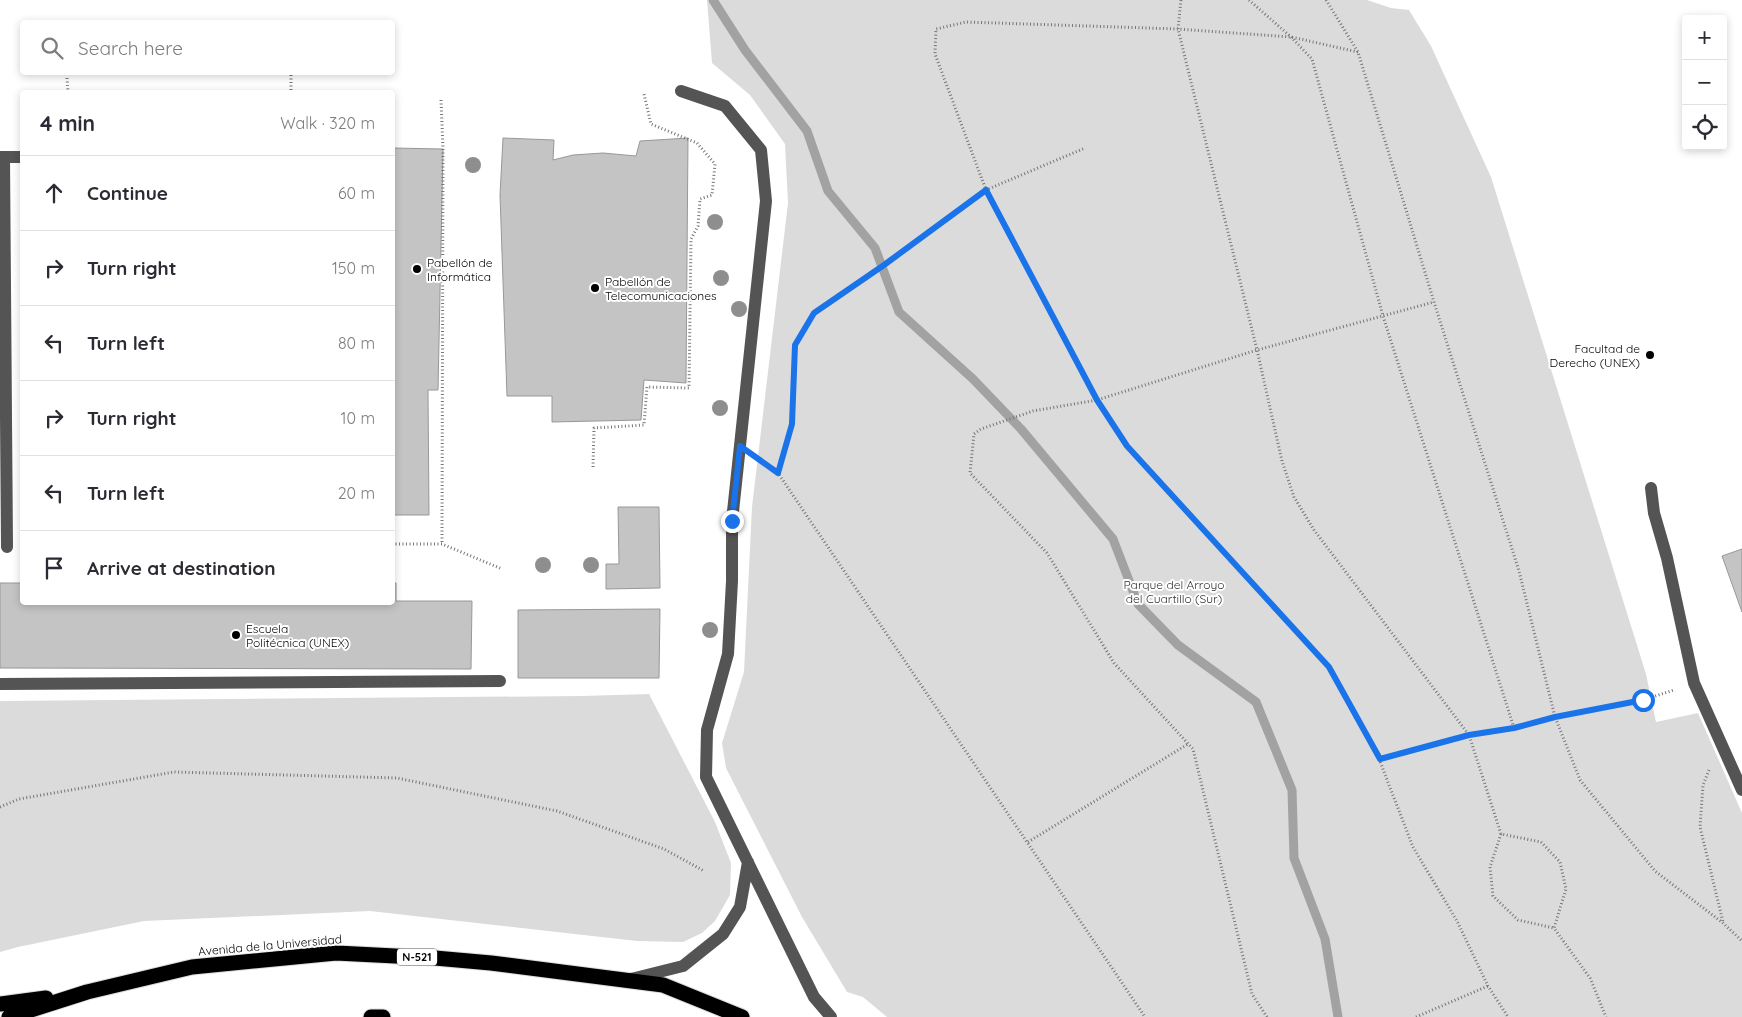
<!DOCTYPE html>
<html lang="en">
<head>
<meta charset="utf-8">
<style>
  :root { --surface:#fff; --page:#f7f7f7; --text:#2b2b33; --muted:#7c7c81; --line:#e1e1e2 }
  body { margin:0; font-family:Quicksand,sans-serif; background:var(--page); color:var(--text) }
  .controls { position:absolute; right:15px; top:15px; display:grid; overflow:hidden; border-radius:5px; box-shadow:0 2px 8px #0003 }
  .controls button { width:45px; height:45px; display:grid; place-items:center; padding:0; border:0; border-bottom:1px solid var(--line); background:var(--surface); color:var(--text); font:25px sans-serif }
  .stop { position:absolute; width:15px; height:15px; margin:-11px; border:4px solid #1a73e8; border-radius:50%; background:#fff }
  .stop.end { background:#1a73e8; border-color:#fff; box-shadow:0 1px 5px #0008 }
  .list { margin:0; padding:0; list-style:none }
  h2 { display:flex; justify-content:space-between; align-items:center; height:65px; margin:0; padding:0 20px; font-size:21px }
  h2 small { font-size:16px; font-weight:400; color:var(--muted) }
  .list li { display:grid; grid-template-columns:32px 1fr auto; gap:15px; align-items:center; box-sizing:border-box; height:75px; padding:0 20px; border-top:1px solid var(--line) }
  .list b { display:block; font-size:19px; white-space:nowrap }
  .list em { font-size:16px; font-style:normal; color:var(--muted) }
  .icon { flex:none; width:28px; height:28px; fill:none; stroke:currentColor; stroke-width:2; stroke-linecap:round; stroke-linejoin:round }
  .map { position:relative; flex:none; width:1742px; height:1017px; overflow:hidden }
  .search { position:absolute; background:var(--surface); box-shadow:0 2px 8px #0003; left:20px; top:20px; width:375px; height:55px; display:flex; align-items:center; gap:12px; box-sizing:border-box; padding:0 18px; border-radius:5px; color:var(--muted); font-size:19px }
  .panel { position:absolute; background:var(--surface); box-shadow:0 2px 8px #0003; left:20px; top:90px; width:375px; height:515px; border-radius:5px }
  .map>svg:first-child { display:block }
  .green { fill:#dbdbdb }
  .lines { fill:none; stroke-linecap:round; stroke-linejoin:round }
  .stream { stroke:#a2a2a2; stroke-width:9 }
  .building { fill:#c4c4c4; stroke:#989898 }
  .highway-casing { stroke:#dbdbdb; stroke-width:17 }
  .path { stroke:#767676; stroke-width:3; stroke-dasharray:1 2.5; stroke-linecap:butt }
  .minor { stroke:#545454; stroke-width:12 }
  .highway { stroke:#000; stroke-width:15 }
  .tree { fill:#8e8e8e }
  .route { stroke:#1a73e8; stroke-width:6 }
  .poi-dot { fill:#000; stroke:#fff; stroke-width:2 }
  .labels { text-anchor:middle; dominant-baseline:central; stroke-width:4; stroke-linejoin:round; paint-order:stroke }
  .shield { fill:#fff; stroke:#4c4c4c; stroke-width:1 }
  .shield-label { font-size:11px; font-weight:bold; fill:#000 }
  .poi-label { font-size:12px; fill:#000; stroke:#fff; text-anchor:start }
  .park-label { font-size:12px; fill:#323232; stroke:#fff }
  .street-label { font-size:12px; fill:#000; stroke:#fff }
</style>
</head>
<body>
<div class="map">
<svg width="1742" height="1017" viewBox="0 0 1742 1017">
  <rect width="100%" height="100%" fill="#fff"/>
  <path class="green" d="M707 0H1367L1391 8 1409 10 1431 46 1491 177 1646 674 1656 722 1698 713 1742 813V1017H887L863 997 847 992 802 917 726 768 722 743 744 672 752 507 788 203 785 144 750 95 712 63Z
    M649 694 715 822 731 863 730 895 715 921 702 933 683 942 637 941 370 911 144 921 18 947 0 952V701L582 696Z"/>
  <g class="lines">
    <path class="stream" d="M713 0 745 50 807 131 828 191 875 248 899 312 973 379 1021 429 1113 539 1138 604 1178 645 1256 702 1292 790 1294 858 1325 939 1338 1017"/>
  </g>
  <path class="building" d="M503 138 554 140 553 160 573 155 603 153 636 156 640 141 688 138 686 383 644 380 641 420 552 422V396H507L500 195Z
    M392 148 443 149 438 390H428L429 515H392Z
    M618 507H659L660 588 606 589V564H619Z
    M1742 549V612L1722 556Z
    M0 583H22V602H392V583H396V601H472L471 669 0 668Z
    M660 609 659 678H518V610Z"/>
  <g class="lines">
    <defs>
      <path id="highway" d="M0 1004 46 998
        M9 1017 87 992 192 967 336 953 435 958 491 963 663 985 742 1017
        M371 1017H383"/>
    </defs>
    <use href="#highway" class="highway-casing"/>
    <path class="path" d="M1181 0 1178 29 1257 350 1282 461 1294 497 1314 530 1469 735 1514 728 1555 717 1643 700 1674 690
      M1249 0 1291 37 1312 59 1383 316 1514 728
      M1326 0 1358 52 1434 302 1519 571 1555 717 1580 780 1655 871 1723 923 1742 941
      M1358 52 1291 37 1178 29 966 22 936 29 935 54 986 190 1097 400 1127 446 1329 667 1379 759 1413 847 1457 921 1488 986 1508 1017
      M291 75V92
      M67 78 68 92
      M441 100 443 149 442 544
      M760 460 778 473 1145 1017
      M593 467 594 428 644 425 647 387 689 388 691 239 698 226 700 199 712 195 715 164 697 143 651 124 644 94
      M778 473 791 424 795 345 814 313 884 265 986 190 1085 148
      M392 544H442L502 569
      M1379 759 1469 735 1501 834 1541 842 1560 862 1566 889 1554 928 1590 978 1606 1017
      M1709 770 1703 785 1700 827 1723 922
      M0 807 19 799 174 772 397 778 557 811 664 849 704 871
      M1501 834 1490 867 1493 896 1518 920 1554 928
      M1028 842 1188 744
      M1267 1017 1252 994 1193 749 1114 663 1047 553 970 473 974 434 981 429 1033 411 1097 400 1257 350 1434 302
      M1416 1017 1488 986"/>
    <path class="minor" d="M681 91 725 106 761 150 766 201 732 521V581L728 654 707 730 706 777 814 997 831 1017
      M0 157H22
      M4 157 7 547
      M1651 488 1654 513 1667 558 1694 683 1742 790
      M0 684 500 681
      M631 979 683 966 723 934 740 907 748 862"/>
    <use href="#highway" class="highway"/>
  </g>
  <g class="tree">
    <circle cx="473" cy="165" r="8"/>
    <circle cx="715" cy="222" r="8"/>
    <circle cx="721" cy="278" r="8"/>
    <circle cx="739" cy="309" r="8"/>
    <circle cx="720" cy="408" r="8"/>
    <circle cx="543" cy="565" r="8"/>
    <circle cx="591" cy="565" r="8"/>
    <circle cx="710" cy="630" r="8"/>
  </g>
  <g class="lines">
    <path class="route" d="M732 521 740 446 778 473 792 424 795 345 814 313 884 265 986 190 1097 400 1127 446 1329 667 1380 759 1469 735 1514 728 1555 717 1643 700"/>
  </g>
  <g class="poi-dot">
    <circle cx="417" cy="269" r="5"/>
    <circle cx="595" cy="288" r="5"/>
    <circle cx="1650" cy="355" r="5"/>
    <circle cx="236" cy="635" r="5"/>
  </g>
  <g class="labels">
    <rect class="shield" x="397" y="948.5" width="40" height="17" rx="4"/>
    <g class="shield-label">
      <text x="417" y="957">N-521</text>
    </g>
    <g class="poi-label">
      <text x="427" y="262">Pabellón de<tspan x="427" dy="14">Informática</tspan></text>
      <text x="605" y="281">Pabellón de<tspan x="605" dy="14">Telecomunicaciones</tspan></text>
      <text x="1640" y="348" text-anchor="end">Facultad de<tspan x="1640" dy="14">Derecho (UNEX)</tspan></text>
      <text x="246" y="628">Escuela<tspan x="246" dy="14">Politécnica (UNEX)</tspan></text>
    </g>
    <g class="park-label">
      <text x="1174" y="584">Parque del Arroyo<tspan x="1174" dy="14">del Cuartillo (Sur)</tspan></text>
    </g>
    <g class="street-label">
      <text transform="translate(270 945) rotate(-5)">Avenida de la Universidad</text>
    </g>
  </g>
</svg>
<div class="controls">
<button>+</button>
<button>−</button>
<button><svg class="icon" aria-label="locate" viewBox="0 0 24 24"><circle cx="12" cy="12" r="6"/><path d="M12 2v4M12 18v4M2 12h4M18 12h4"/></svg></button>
</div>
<div class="stop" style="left:1643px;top:700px"></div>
<div class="stop end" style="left:732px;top:521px"></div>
<div class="search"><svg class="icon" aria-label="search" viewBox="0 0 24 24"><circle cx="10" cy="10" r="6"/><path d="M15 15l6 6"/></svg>Search here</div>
<section class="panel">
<h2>4 min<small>Walk · 320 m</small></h2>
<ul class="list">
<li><svg class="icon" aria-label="ahead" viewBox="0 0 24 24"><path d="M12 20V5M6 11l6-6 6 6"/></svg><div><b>Continue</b></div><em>60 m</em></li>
<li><svg class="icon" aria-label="right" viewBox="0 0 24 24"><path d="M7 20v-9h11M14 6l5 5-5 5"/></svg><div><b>Turn right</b></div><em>150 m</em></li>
<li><svg class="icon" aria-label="left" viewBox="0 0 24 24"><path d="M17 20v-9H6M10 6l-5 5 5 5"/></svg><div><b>Turn left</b></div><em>80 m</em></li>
<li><svg class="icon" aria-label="right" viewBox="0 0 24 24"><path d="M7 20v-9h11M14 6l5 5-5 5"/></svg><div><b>Turn right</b></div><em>10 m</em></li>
<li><svg class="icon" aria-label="left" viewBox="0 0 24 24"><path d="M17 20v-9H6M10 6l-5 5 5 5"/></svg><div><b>Turn left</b></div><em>20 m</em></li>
<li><svg class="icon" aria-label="arrive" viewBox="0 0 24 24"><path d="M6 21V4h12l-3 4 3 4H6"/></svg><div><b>Arrive at destination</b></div></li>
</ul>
</section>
</div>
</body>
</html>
